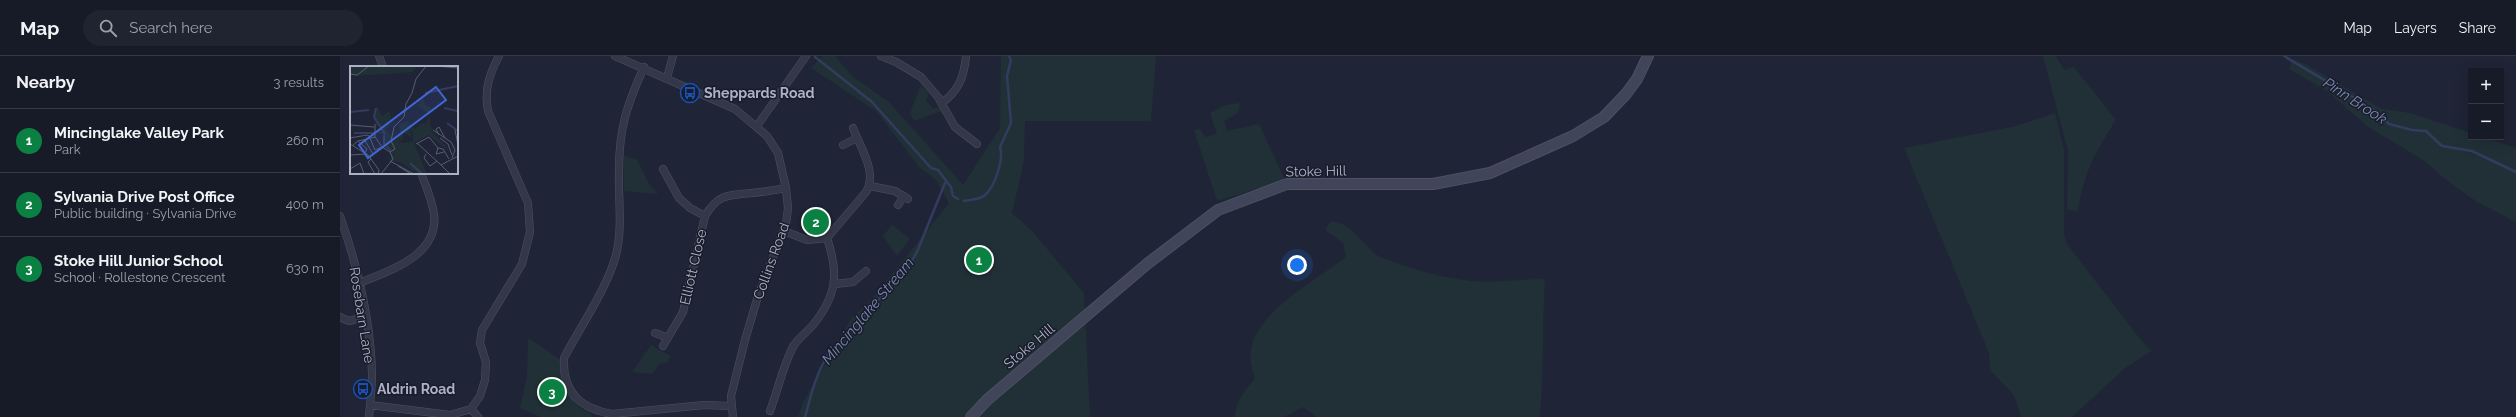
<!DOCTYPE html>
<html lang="en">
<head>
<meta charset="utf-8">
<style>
  :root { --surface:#171b28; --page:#202430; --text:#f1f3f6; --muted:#9ea1a8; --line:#363945; --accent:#0b8043 }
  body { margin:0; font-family:Raleway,sans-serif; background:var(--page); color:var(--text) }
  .controls { position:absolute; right:12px; top:12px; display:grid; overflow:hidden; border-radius:0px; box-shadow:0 4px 16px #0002 }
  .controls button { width:36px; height:36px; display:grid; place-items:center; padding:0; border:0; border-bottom:1px solid var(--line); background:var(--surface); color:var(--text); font:20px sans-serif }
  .you { position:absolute; left:957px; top:209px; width:14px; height:14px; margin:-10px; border:3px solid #fff; border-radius:50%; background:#1a73e8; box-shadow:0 0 0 6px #1a73e833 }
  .badge { display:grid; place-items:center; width:26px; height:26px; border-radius:50%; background:var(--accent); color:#fff; font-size:13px; font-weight:700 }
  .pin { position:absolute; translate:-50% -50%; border:2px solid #fff; box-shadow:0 1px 4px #0006 }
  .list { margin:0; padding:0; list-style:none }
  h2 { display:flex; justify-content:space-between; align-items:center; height:52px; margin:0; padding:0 16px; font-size:17px }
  h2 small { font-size:13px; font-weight:400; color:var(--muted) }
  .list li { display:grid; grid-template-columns:26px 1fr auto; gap:12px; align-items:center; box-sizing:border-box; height:64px; padding:0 16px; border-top:1px solid var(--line) }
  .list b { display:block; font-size:15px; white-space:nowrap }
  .list p { margin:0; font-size:13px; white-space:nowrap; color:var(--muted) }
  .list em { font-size:13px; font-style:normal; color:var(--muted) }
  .icon { flex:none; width:22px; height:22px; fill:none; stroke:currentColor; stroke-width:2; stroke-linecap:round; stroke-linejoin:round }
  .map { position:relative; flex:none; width:2176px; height:361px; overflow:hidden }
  header { display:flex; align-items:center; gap:24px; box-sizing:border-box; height:56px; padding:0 20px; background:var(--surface); border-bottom:1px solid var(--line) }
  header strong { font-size:19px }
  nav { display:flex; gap:22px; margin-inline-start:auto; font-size:14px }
  .search { width:280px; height:36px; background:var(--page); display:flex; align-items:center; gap:10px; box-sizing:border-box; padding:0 14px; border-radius:22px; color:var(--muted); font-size:15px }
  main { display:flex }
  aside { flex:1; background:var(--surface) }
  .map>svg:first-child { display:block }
  .green { fill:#213037 }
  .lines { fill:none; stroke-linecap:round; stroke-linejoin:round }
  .stream { stroke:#333c5e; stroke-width:2.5 }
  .street-casing { stroke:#4d5162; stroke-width:8 }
  .secondary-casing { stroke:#4d5162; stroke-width:12 }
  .street { stroke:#333747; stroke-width:7 }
  .secondary { stroke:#41455a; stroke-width:10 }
  .labels { text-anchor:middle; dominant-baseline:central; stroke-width:3; stroke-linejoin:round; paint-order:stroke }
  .poi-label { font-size:14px; font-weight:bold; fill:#adb1c4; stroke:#181c2b; text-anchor:start }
  .street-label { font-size:14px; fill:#adb1c4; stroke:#181c2b }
  .water-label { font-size:15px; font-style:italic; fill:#7c88b1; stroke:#181c2b }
  .inset-river { fill:none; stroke:#333c5e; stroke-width:2 }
  .inset-road { fill:none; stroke:#585c6f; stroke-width:1 }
  .view { fill:#4167d3; fill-opacity:0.15; stroke:#4167d3; stroke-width:2 }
  .inset-edge { fill:none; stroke:#adb1c4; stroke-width:2 }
</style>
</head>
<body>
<header>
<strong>Map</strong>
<div class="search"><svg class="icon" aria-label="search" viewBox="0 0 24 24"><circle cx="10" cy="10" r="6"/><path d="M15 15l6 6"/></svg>Search here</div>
<nav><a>Map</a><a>Layers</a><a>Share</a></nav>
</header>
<main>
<aside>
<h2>Nearby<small>3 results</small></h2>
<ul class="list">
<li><span class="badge">1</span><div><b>Mincinglake Valley Park</b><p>Park</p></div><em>260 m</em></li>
<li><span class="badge">2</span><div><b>Sylvania Drive Post Office</b><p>Public building · Sylvania Drive</p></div><em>400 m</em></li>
<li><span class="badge">3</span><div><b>Stoke Hill Junior School</b><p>School · Rollestone Crescent</p></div><em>630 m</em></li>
</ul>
</aside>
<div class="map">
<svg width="2176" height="361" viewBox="0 0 2176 361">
  <rect width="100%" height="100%" fill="#1f2436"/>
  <path class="green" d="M482 0H495L513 21 549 46 623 129 660 72 661 0H816L811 65H685L684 105 672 157 692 175 744 237 750 361H458L463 346 511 263 532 243 609 147 596 124 579 111 536 55 471 12Z
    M1703 0H1716L1724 14 1734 11 1776 64C1755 97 1744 116 1738 155L1727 154 1728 95Z
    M1953 3 1967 9 2042 53 2070 57 2131 77V81H2143L2176 92V166L2137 146 2105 123 2085 105 2028 71 1987 35 1949 13Z
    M581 29 589 38 586 44 593 53 599 51 602 55 574 65 570 57Z
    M900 47 898 57 884 65 887 75 919 68 945 124 877 145 854 74 860 73 865 81 877 78 870 57 886 49Z
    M1715 57 1724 94V178L1727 188 1804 288 1812 295 1785 312 1732 361H1681L1674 339 1650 314 1649 297 1564 92 1676 70Z
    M283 99 297 104 309 128 318 138 284 135Z
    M990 166C1015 164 1023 195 1043 202 1071 213 1102 222 1132 225 1156 227 1181 223 1205 223 1202 269 1204 315 1200 361H976L963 351 944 361H894C897 345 904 334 915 323 912 313 909 304 911 293 918 254 977 224 1006 201L1003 187 985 174Z
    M552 169 570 183 557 200 543 180Z
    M188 282 221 304C221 318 228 342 240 352 245 356 250 355 253 361H200L180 352 187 321Z
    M311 289 331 300 327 307H320L312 318 292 316Z"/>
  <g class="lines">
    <path class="stream" d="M1944 0 2033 53 2049 68 2072 74 2086 75 2102 90 2132 95 2176 116
      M475 1 532 46 591 112 598 114 607 126
      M624 145C631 143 640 144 645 139 655 131 664 102 660 91L671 67 667 20 671 4 669 0
      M465 361C472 337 474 323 487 300L566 214 577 196 605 127 607 126 611 131 613 140 618 143"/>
    <defs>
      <path id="street" d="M39 0 43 11
        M275 0 395 53 427 80 438 97 446 132 448 152 446 168 418 240 405 284 391 340 393 361
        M541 0 556 6 581 21 598 41 615 71 637 88
        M304 11C287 49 279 72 279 114 278 142 283 171 276 199 267 233 240 271 224 302 222 336 240 353 272 358L364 349 391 350
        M327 22 333 0
        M602 47C619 34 624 21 626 0
        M417 70 466 0
        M503 89 517 82
        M323 113 339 142 350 152 365 160
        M530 130 555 135 568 143
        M558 149 564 140
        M0 160C17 209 31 266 32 318 32 332 30 347 29 361
        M444 175 467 184 487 182 526 136C538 117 520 91 513 72
        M19 227C49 215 99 200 94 158 92 144 86 130 81 117
        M495 228 513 226 526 215
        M0 261 9 265 25 261
        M315 277 326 281
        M323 290 343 256 365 160C378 138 388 139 412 137 423 136 435 134 446 132
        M30 349 110 359 131 353 140 340 145 324 146 306 140 287 142 274 182 208 190 176 188 147 148 55C144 34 149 19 159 0
        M131 353 138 361
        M430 355C438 334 443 309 454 289 459 282 467 276 473 269 497 239 499 218 487 182"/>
      <path id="secondary" d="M631 361 647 344 807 208 878 154 947 128H1093L1150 117 1233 80 1264 61 1286 38 1297 23 1308 0"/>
    </defs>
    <use href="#street" class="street-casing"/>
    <use href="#secondary" class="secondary-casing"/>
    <use href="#street" class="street"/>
    <use href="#secondary" class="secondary"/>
  </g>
  <defs>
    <symbol id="bus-ring" viewBox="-11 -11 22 22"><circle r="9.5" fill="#181c2b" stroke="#1a4fb4" stroke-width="1.5"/><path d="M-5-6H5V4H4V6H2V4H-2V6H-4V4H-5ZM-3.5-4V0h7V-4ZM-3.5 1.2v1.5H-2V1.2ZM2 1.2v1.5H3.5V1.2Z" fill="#1a4fb4"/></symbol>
  </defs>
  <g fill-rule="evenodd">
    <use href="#bus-ring" x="339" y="26" width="22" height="22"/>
    <use href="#bus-ring" x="12" y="322" width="22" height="22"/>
  </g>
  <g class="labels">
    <g class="poi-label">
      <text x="364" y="37">Sheppards Road</text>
      <text x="37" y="333">Aldrin Road</text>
    </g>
    <g class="street-label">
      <text transform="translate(976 115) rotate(-1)">Stoke Hill</text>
      <text transform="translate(431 205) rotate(-70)">Collins Road</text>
      <text transform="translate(353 211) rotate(-77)">Elliott Close</text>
      <text transform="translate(22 259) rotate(81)">Rosebarn Lane</text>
      <text transform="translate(689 290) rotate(-40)">Stoke Hill</text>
    </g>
    <g class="water-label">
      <text transform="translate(2015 45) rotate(33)">Pinn Brook</text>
      <text transform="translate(528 255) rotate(-50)">Mincinglake Stream</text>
    </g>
  </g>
  <g transform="translate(10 10)">
    <rect width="108" height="108" fill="#1f2436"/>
    <path d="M0 0H19L7 9 0 8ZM20 0H69L71 4 67 0 63 6 4 10ZM68 33 74 34 75 39 81 41 80 48 67 40 71 35ZM27 40 32 50 39 45 42 54H38L39 60 35 63 46 74 50 69 49 58 58 55 64 63 72 57 75 58 80 49V59L83 62 81 65 96 80 100 87 79 69 64 77 77 108H67L50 96 40 95 42 84 36 83 34 68 26 67 30 65 34 67 31 60H26L24 46ZM62 62 63 75 53 77 49 75V73L53 75V66L62 72 60 66Z" fill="#213037" fill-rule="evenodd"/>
    <path class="inset-river" d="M75 27 108 20M26 42 24 51 35 68M94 42 108 45M0 46 19 44M97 57 108 65M4 67H24M34 69V78L41 85M60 97 72 108"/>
    <path class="inset-road" d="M85 0 108 2M0 8 7 9 19 0M25 58V71M0 59 24 61M83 64 101 76 105 84 102 92M105 64 108 79M89 69 86 63 89 61 95 72M25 71 32 81 40 86M0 72 17 69 21 71M20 72 25 84 32 81M90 72 98 78 102 89M14 73 23 88 19 91M8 75 17 83 15 87M67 77 91 99M0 78 18 89 29 104 28 108M66 78 79 71 88 82 93 83 99 93M3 79 8 75 25 71M88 82 86 88 94 86M0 84V100M76 88 74 92 80 100 87 95M1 89 16 88M21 93 18 96 25 108M40 95 64 108M91 99 108 90M91 99 100 108M48 100 61 108M0 103 10 97 14 108M31 108 43 93 40 86 45 83 41 75 44 61 54 51 56 38 62 27 66 13 76 0"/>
    <path class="view" d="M86 21 96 34 18 92 9 79Z"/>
    <rect width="108" height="108" class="inset-edge"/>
  </g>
</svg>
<div class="controls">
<button>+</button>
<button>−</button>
</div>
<div class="you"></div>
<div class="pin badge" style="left:639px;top:204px">1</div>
<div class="pin badge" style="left:476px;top:166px">2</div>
<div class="pin badge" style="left:212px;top:336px">3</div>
</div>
</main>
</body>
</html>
